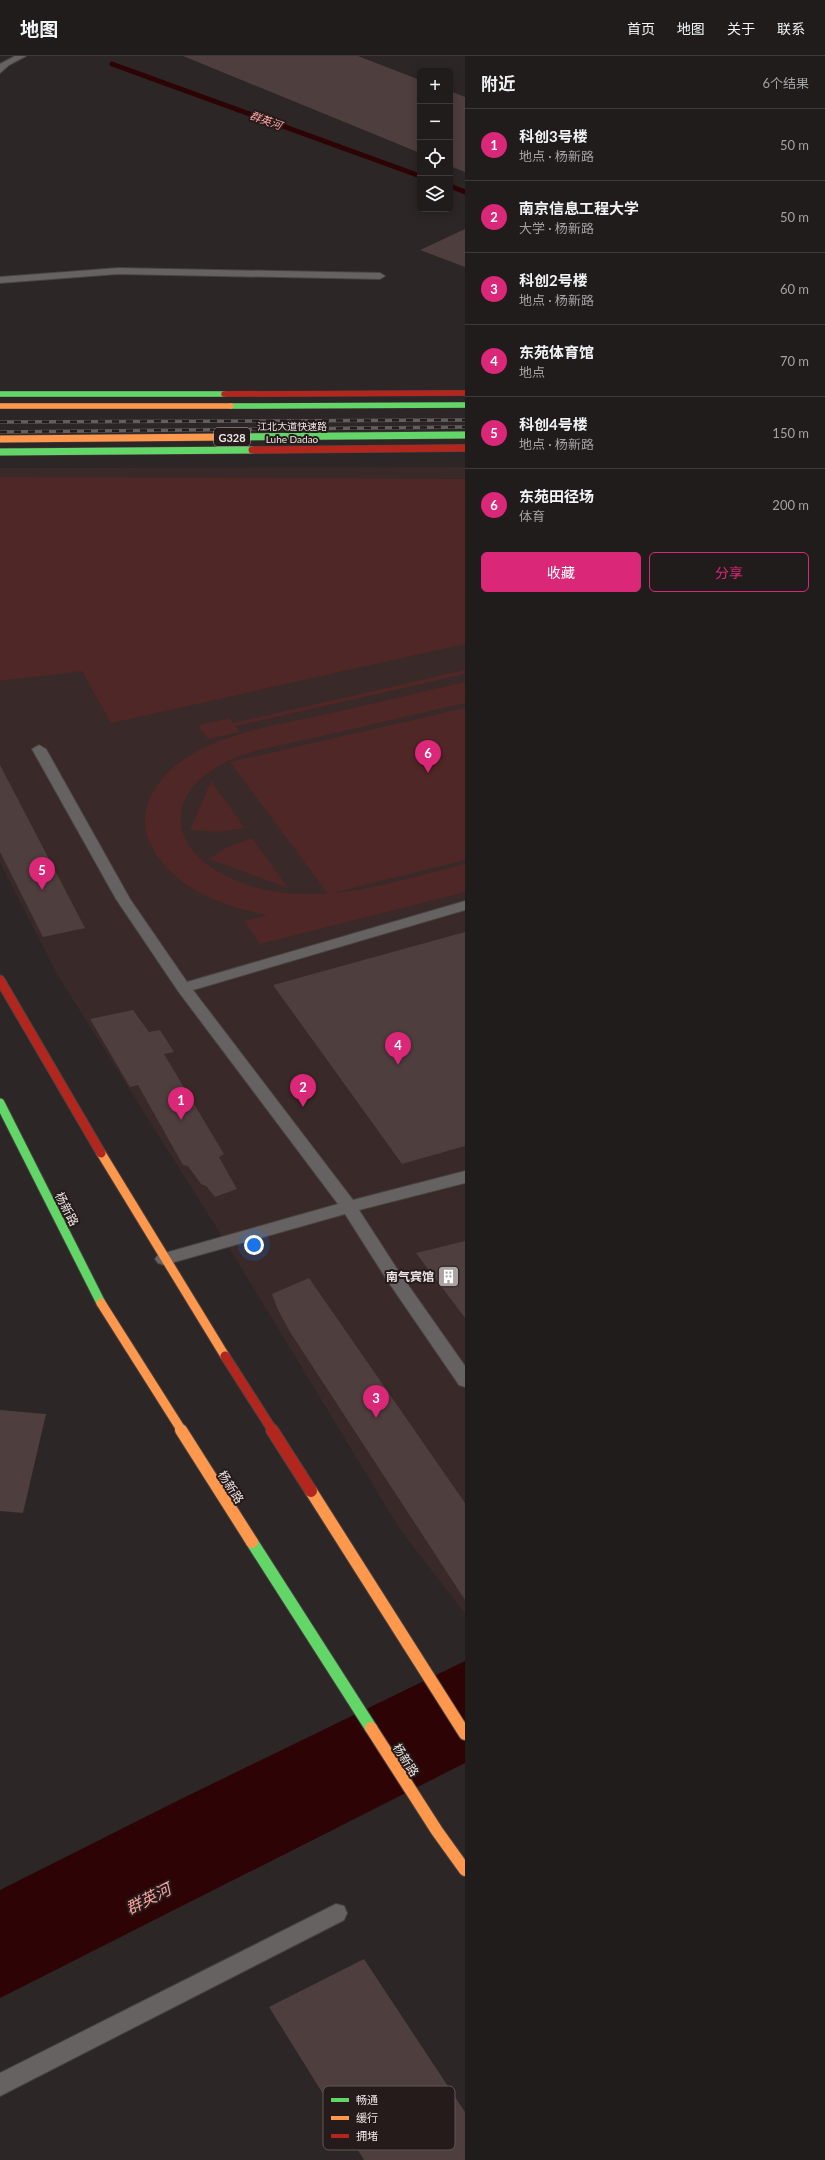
<!DOCTYPE html>
<html lang="zh">
<head>
<meta charset="utf-8">
<style>
  :root { --surface:#211c1c; --page:#2d2929; --text:#f1f3f6; --muted:#a2a1a3; --line:#3e3a3b; --accent:#db2777 }
  body { margin:0; font-family:Lato,"Noto Sans SC",sans-serif; background:var(--page); color:var(--text) }
  .controls { position:absolute; right:12px; top:12px; display:grid; overflow:hidden; border-radius:6px; box-shadow:0 2px 10px #0003 }
  .controls button { width:36px; height:36px; display:grid; place-items:center; padding:0; border:0; border-bottom:1px solid var(--line); background:var(--surface); color:var(--text); font:20px sans-serif }
  .you { position:absolute; left:254px; top:1189px; width:14px; height:14px; margin:-10px; border:3px solid #fff; border-radius:50%; background:#1a73e8; box-shadow:0 0 0 6px #1a73e833 }
  .badge { display:grid; place-items:center; width:26px; height:26px; border-radius:50%; background:var(--accent); color:#fff; font-size:13px; font-weight:700 }
  .pin { position:absolute; translate:-50% -33px; filter:drop-shadow(0 1px 2px #0008) }
  .pin::after { content:''; position:absolute; top:21px; width:14px; height:12px; background:inherit; clip-path:polygon(0 0,100% 0,50% 100%) }
  .list { margin:0; padding:0; list-style:none }
  h2 { display:flex; justify-content:space-between; align-items:center; height:52px; margin:0; padding:0 16px; font-size:17px }
  h2 small { font-size:13px; font-weight:400; color:var(--muted) }
  .list li { display:grid; grid-template-columns:26px 1fr auto; gap:12px; align-items:center; box-sizing:border-box; height:72px; padding:0 16px; border-top:1px solid var(--line) }
  .list b { display:block; font-size:15px; white-space:nowrap }
  .list p { margin:0; font-size:13px; white-space:nowrap; color:var(--muted) }
  .list em { font-size:13px; font-style:normal; color:var(--muted) }
  .actions { display:flex; gap:8px; padding:12px 16px }
  .actions a { flex:1; padding:9px 0; border:1px solid var(--accent); border-radius:6px; text-align:center; font-size:14px; color:var(--accent) }
  .actions .main { background:var(--accent); color:#fff }
  .icon { flex:none; width:22px; height:22px; fill:none; stroke:currentColor; stroke-width:2; stroke-linecap:round; stroke-linejoin:round }
  .map { position:relative; flex:none; width:465px; height:2104px; overflow:hidden }
  header { display:flex; align-items:center; gap:24px; box-sizing:border-box; height:56px; padding:0 20px; background:var(--surface); border-bottom:1px solid var(--line) }
  header strong { font-size:19px }
  nav { display:flex; gap:22px; margin-inline-start:auto; font-size:14px }
  main { display:flex }
  aside { flex:1; background:var(--surface) }
  .map>svg:first-child { display:block }
  .built { fill:#392928 }
  .green { fill:#4f2727 }
  .water { fill:#2d0305 }
  .lines { fill:none; stroke-linecap:round; stroke-linejoin:round }
  .stream { stroke:#2d0305; stroke-width:5 }
  .building { fill:#4e3e3e }
  .lane-casing { stroke:#484343; stroke-width:2 }
  .fast-far3-casing { stroke:#484343; stroke-width:6 }
  .fast-far2-casing { stroke:#484343; stroke-width:8 }
  .fast-far1-casing { stroke:#484343; stroke-width:11 }
  .fast-casing { stroke:#484343; stroke-width:14 }
  .slow-far3-casing { stroke:#484343; stroke-width:6 }
  .slow-far2-casing { stroke:#484343; stroke-width:8 }
  .slow-far1-casing { stroke:#484343; stroke-width:11 }
  .slow-casing { stroke:#484343; stroke-width:14 }
  .jam-far3-casing { stroke:#484343; stroke-width:6 }
  .jam-far2-casing { stroke:#484343; stroke-width:8 }
  .jam-far1-casing { stroke:#484343; stroke-width:11 }
  .jam-casing { stroke:#484343; stroke-width:14 }
  .lane { fill:#666262; fill-rule:evenodd }
  .fast-far3 { stroke:#63d668; stroke-width:5.5 }
  .fast-far2 { stroke:#63d668; stroke-width:7 }
  .fast-far1 { stroke:#63d668; stroke-width:9 }
  .fast { stroke:#63d668; stroke-width:12 }
  .slow-far3 { stroke:#ff974d; stroke-width:5.5 }
  .slow-far2 { stroke:#ff974d; stroke-width:7 }
  .slow-far1 { stroke:#ff974d; stroke-width:9 }
  .slow { stroke:#ff974d; stroke-width:12 }
  .jam-far3 { stroke:#b3261e; stroke-width:5.5 }
  .jam-far2 { stroke:#b3261e; stroke-width:7 }
  .jam-far1 { stroke:#b3261e; stroke-width:9 }
  .jam { stroke:#b3261e; stroke-width:12 }
  .rail-casing { stroke:#635f5f; stroke-width:3.5 }
  .rail { stroke:#251b1a; stroke-width:2.5; stroke-dasharray:7; stroke-linecap:butt }
  .labels { text-anchor:middle; dominant-baseline:central; stroke-width:4; stroke-linejoin:round; paint-order:stroke }
  .far-street-label { font-size:10px; fill:#eee6e6; stroke:#251b1a }
  .far-water-label { font-size:11px; font-style:italic; fill:#fba29f; stroke:#251b1a }
  .shield { fill:#251b1a; stroke:#b2a9a9; stroke-width:1 }
  .shield-label { font-size:11px; font-weight:bold; fill:#eee6e6 }
  .street-label { font-size:12px; fill:#eee6e6; stroke:#251b1a }
  .poi-label { font-size:12px; font-weight:bold; fill:#eee6e6; stroke:#251b1a; text-anchor:end }
  .near-water-label { font-size:16px; font-style:italic; fill:#fba29f; stroke:#251b1a }
  .key { fill:#251b1a; stroke:#615857; stroke-width:1 }
  .key-label { font-size:11px; fill:#eee6e6 }
</style>
</head>
<body>
<header>
<strong>地图</strong>
<nav><a>首页</a><a>地图</a><a>关于</a><a>联系</a></nav>
</header>
<main>
<div class="map">
<svg width="465" height="2104" viewBox="0 0 465 2104">
  <rect width="100%" height="100%" fill="#2c2626"/>
  <path class="built" d="M465 411V1558L399 1472 223 1182 58 920 0 807V412Z"/>
  <path class="green" d="M0 421 465 423V588L111 667 82 615 0 625Z
    M465 614V618L236 670 240 676 208 683 198 669 230 662 233 667Z
    M465 626V647C414 659 364 670 313 682 279 690 241 694 212 714 192 727 176 748 182 773 186 792 203 807 219 816 298 860 384 828 465 808V836L260 888 244 865 267 859C225 851 175 833 153 793 144 779 142 760 149 744 176 680 276 670 336 656 379 646 422 636 465 626Z
    M465 652V804L328 838 230 706Z
    M211 725 245 772 217 776 190 774Z
    M252 782 288 832 209 803 228 791Z"/>
  <path class="water" d="M465 1605V1707L0 1942V1834L183 1742Z"/>
  <g class="lines">
    <path class="stream" d="M112 8 420 120
      M450 130 465 136"/>
  </g>
  <path class="building" d="M183 0H358L420 24V97Z
    M450 35 465 41V116L450 110Z
    M465 173V211L420 194Z
    M0 709 85 872 43 881 0 796Z
    M465 876V1090L402 1108 273 929Z
    M133 954 149 976 160 974 174 996 164 998 224 1098 219 1101 237 1133 215 1141 206 1130 201 1128 188 1110 183 1109 138 1029 130 1031 90 963Z
    M465 1185V1262L416 1197Z
    M309 1222 465 1447V1544L290 1276 278 1254 272 1238Z
    M0 1354 46 1358 23 1457 0 1455Z
    M364 1903 465 2056V2104H364L269 1951Z"/>
  <g class="lines">
    <defs>
      <path id="lane" d="M15 0H26L9 9 0 17V8Z
        M118 212 380 217 385 220 380 223 118 218 0 227V221Z
        M39 689 46 693 130 843 187 926 465 845V854L193 934 353 1144 465 1115V1127L359 1154 399 1216 465 1310V1331L459 1329 387 1224 345 1158 164 1209 158 1207 155 1203 158 1199 338 1148 178 935 116 843 32 693Z
        M336 1848 344 1850 347 1857 344 1864 0 2040V2017Z"/>
      <path id="fast-far3" d="M0 338H224
        M231 350 465 349"/>
      <path id="fast-far2" d="M230 381 465 379
        M0 396 252 394"/>
      <path id="fast-far1" d="M0 1047 101 1247"/>
      <path id="fast" d="M252 1486 371 1672"/>
      <path id="slow-far3" d="M0 350H231"/>
      <path id="slow-far2" d="M0 383 230 381"/>
      <path id="slow-far1" d="M101 1097 225 1300
        M101 1247 182 1375"/>
      <path id="slow" d="M181 1374 252 1486
        M311 1435 465 1678
        M371 1672 437 1775 465 1814"/>
      <path id="jam-far3" d="M224 338 465 337"/>
      <path id="jam-far2" d="M252 394 465 392"/>
      <path id="jam-far1" d="M0 924 101 1097
        M225 1300 273 1375"/>
      <path id="jam" d="M272 1374 311 1435"/>
    </defs>
    <use href="#lane" class="lane-casing"/>
    <use href="#fast-far3" class="fast-far3-casing"/>
    <use href="#fast-far2" class="fast-far2-casing"/>
    <use href="#fast-far1" class="fast-far1-casing"/>
    <use href="#fast" class="fast-casing"/>
    <use href="#slow-far3" class="slow-far3-casing"/>
    <use href="#slow-far2" class="slow-far2-casing"/>
    <use href="#slow-far1" class="slow-far1-casing"/>
    <use href="#slow" class="slow-casing"/>
    <use href="#jam-far3" class="jam-far3-casing"/>
    <use href="#jam-far2" class="jam-far2-casing"/>
    <use href="#jam-far1" class="jam-far1-casing"/>
    <use href="#jam" class="jam-casing"/>
    <use href="#lane" class="lane"/>
    <use href="#fast-far3" class="fast-far3"/>
    <use href="#fast-far2" class="fast-far2"/>
    <use href="#fast-far1" class="fast-far1"/>
    <use href="#fast" class="fast"/>
    <use href="#slow-far3" class="slow-far3"/>
    <use href="#slow-far2" class="slow-far2"/>
    <use href="#slow-far1" class="slow-far1"/>
    <use href="#slow" class="slow"/>
    <use href="#jam-far3" class="jam-far3"/>
    <use href="#jam-far2" class="jam-far2"/>
    <use href="#jam-far1" class="jam-far1"/>
    <use href="#jam" class="jam"/>
    <defs>
      <path id="rail" d="M0 366 465 364
        M0 376 465 371"/>
    </defs>
    <use href="#rail" class="rail-casing"/>
    <use href="#rail" class="rail"/>
  </g>
  <defs>
    <symbol id="building-square" viewBox="-11 -11 22 22"><rect x="-9" y="-9" width="18" height="18" rx="4" fill="#aaa3a3" stroke="#251b1a"/><path d="M-4-6H4V6H1V3H-1V6H-4ZM-2.5-4.3h1.7v1.8h-1.7ZM.8-4.3h1.7v1.8H.8ZM-2.5-1h1.7V.8h-1.7ZM.8-1h1.7V.8H.8Z" fill="#fff"/></symbol>
  </defs>
  <g fill-rule="evenodd">
    <use href="#building-square" x="436" y="1208" width="25" height="25"/>
  </g>
  <g class="labels">
    <g class="far-street-label">
      <text x="292" y="370">江北大道快速路</text>
      <text x="292" y="383">Luhe Dadao</text>
    </g>
    <g class="far-water-label">
      <text transform="translate(266 64) rotate(20)">群英河</text>
    </g>
    <rect class="shield" x="214" y="372" width="36" height="18" rx="3"/>
    <g class="shield-label">
      <text x="232" y="381">G328</text>
    </g>
    <g class="street-label">
      <text transform="translate(67 1153) rotate(63)">杨新路</text>
      <text transform="translate(231 1431) rotate(57)">杨新路</text>
      <text transform="translate(406 1704) rotate(57)">杨新路</text>
    </g>
    <g class="poi-label">
      <text x="434" y="1220">南气宾馆</text>
    </g>
    <g class="near-water-label">
      <text transform="translate(148 1842) rotate(-27)">群英河</text>
    </g>
  </g>
  <rect x="323" y="2030" width="132" height="64" rx="6" class="key"/>
  <rect x="331" y="2042" width="18" height="4" fill="#63d668"/>
  <rect x="331" y="2060" width="18" height="4" fill="#ff974d"/>
  <rect x="331" y="2078" width="18" height="4" fill="#b3261e"/>
  <g class="key-label">
    <text x="356" y="2048">畅通</text>
    <text x="356" y="2066">缓行</text>
    <text x="356" y="2084">拥堵</text>
  </g>
</svg>
<div class="controls">
<button>+</button>
<button>−</button>
<button><svg class="icon" aria-label="locate" viewBox="0 0 24 24"><circle cx="12" cy="12" r="6"/><path d="M12 2v4M12 18v4M2 12h4M18 12h4"/></svg></button>
<button><svg class="icon" aria-label="layers" viewBox="0 0 24 24"><path d="M12 4l9 5-9 5-9-5zM3 14l9 5 9-5"/></svg></button>
</div>
<div class="you"></div>
<div class="pin badge" style="left:181px;top:1064px">1</div>
<div class="pin badge" style="left:303px;top:1051px">2</div>
<div class="pin badge" style="left:376px;top:1362px">3</div>
<div class="pin badge" style="left:398px;top:1009px">4</div>
<div class="pin badge" style="left:42px;top:834px">5</div>
<div class="pin badge" style="left:428px;top:717px">6</div>
</div>
<aside>
<h2>附近<small>6个结果</small></h2>
<ul class="list">
<li><span class="badge">1</span><div><b>科创3号楼</b><p>地点 · 杨新路</p></div><em>50 m</em></li>
<li><span class="badge">2</span><div><b>南京信息工程大学</b><p>大学 · 杨新路</p></div><em>50 m</em></li>
<li><span class="badge">3</span><div><b>科创2号楼</b><p>地点 · 杨新路</p></div><em>60 m</em></li>
<li><span class="badge">4</span><div><b>东苑体育馆</b><p>地点</p></div><em>70 m</em></li>
<li><span class="badge">5</span><div><b>科创4号楼</b><p>地点 · 杨新路</p></div><em>150 m</em></li>
<li><span class="badge">6</span><div><b>东苑田径场</b><p>体育</p></div><em>200 m</em></li>
</ul>
<div class="actions"><a class="main">收藏</a><a>分享</a></div>
</aside>
</main>
</body>
</html>
